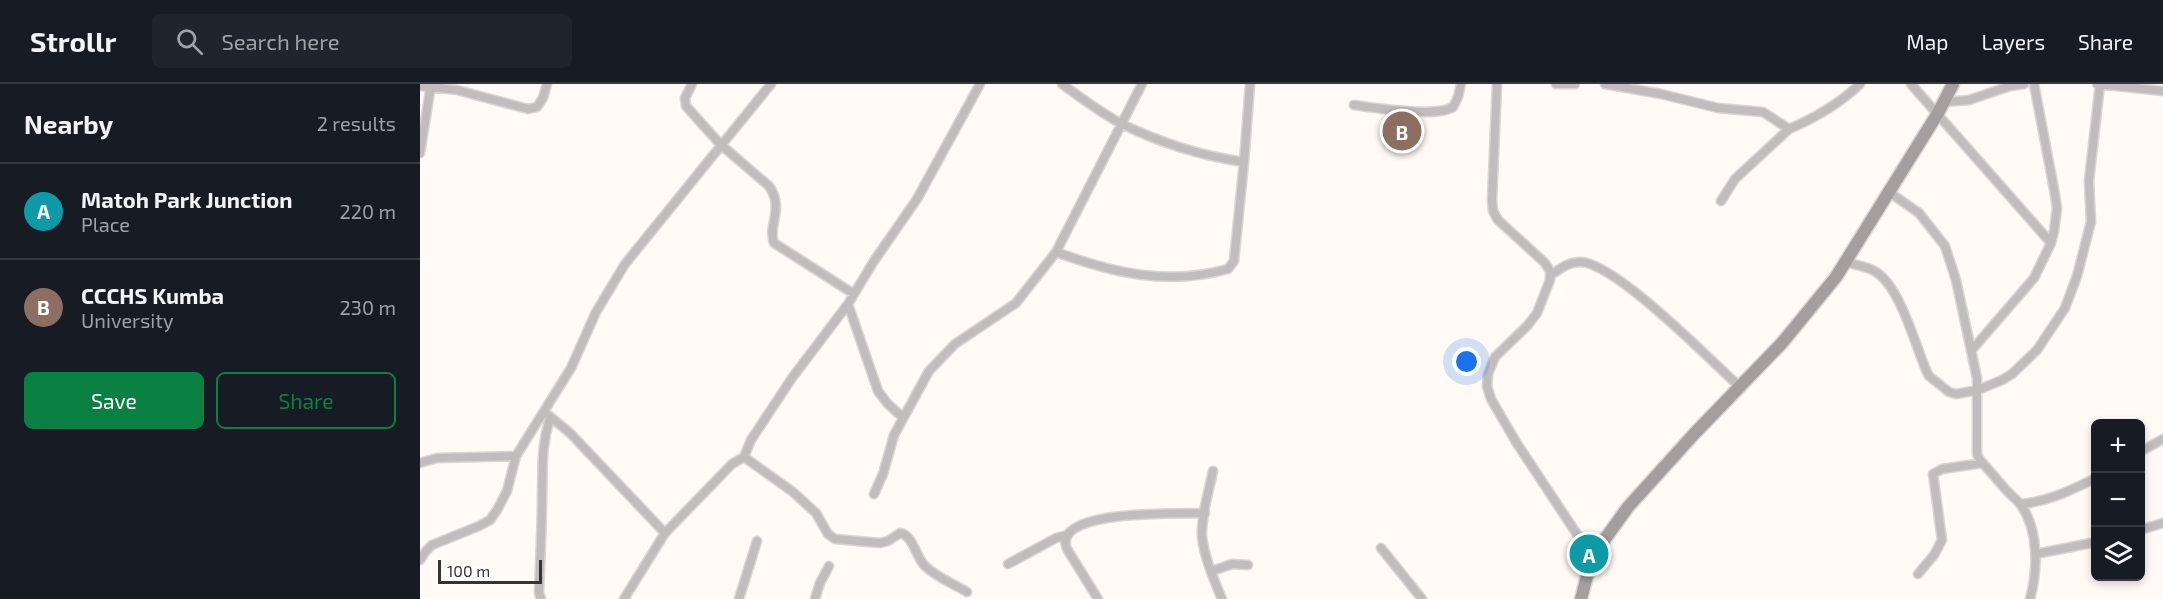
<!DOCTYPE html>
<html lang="en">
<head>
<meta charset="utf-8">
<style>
  :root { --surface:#171b24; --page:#20242c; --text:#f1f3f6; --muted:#9ea1a6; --line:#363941; --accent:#0b8043 }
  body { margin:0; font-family:"Exo 2",sans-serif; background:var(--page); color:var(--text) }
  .controls { position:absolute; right:18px; bottom:18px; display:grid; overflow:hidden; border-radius:9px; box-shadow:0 3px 9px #0003 }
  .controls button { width:54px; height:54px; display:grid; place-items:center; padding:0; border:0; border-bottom:2px solid var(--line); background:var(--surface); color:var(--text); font:30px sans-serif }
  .scale { position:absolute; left:18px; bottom:15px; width:104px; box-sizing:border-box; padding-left:6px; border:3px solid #363431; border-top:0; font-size:16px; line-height:21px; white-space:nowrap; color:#363431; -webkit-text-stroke:4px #fff; paint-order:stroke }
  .you { position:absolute; left:1047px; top:278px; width:21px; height:21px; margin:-15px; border:4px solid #fff; border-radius:50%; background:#1a73e8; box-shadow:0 0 0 9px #1a73e833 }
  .badge { display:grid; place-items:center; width:39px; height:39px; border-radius:50%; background:var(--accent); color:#fff; font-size:20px; font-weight:700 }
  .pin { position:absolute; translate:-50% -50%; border:3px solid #fff; box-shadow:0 2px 6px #0006 }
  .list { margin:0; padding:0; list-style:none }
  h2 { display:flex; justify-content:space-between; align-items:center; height:78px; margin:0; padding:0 24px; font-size:26px }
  h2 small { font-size:20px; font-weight:400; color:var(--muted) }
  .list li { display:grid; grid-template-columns:39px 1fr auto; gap:18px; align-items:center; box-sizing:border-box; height:96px; padding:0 24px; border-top:2px solid var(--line) }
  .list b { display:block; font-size:22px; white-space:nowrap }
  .list p { margin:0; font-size:20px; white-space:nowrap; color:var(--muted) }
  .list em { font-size:20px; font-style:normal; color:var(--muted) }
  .actions { display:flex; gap:12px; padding:18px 24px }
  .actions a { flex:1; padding:14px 0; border:2px solid var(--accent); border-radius:9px; text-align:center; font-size:21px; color:var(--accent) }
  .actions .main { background:var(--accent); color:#fff }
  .icon { flex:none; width:33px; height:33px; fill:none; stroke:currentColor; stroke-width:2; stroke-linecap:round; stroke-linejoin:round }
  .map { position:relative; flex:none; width:1743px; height:515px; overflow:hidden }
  header { display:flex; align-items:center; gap:36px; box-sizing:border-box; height:84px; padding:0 30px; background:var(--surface); border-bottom:2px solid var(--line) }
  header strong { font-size:28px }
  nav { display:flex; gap:33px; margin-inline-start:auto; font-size:21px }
  .search { width:420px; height:54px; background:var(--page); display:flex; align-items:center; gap:15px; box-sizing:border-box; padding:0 21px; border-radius:9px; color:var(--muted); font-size:22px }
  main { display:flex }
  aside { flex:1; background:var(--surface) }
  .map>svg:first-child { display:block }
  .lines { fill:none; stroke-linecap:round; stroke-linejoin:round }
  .street-casing { stroke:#dbd6d3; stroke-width:11 }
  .secondary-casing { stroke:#dbd6d3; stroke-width:15 }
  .street { stroke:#c1bdbd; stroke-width:8 }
  .secondary { stroke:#a49f9e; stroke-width:12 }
</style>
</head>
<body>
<header>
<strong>Strollr</strong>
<div class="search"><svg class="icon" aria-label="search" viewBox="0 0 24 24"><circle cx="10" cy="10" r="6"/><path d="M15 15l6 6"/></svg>Search here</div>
<nav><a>Map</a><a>Layers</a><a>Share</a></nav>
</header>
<main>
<aside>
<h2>Nearby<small>2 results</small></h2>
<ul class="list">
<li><span class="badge" style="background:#0f9aa8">A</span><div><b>Matoh Park Junction</b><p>Place</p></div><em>220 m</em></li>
<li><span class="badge" style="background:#8d6e63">B</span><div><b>CCCHS Kumba</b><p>University</p></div><em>230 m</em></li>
</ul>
<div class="actions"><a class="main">Save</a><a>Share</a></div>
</aside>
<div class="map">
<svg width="1743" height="515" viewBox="0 0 1743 515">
  <rect width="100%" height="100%" fill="#fffaf6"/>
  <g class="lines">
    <defs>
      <path id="street" d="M272 0 265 14 266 22 300 60 349 102C365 125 347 141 354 159L434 210
        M642 0C661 14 680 28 700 39 738 58 783 72 824 78
        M1077 0 1072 116 1073 127 1078 136 1125 179 1130 187V196L1117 229 1108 241 1075 273 1068 290 1067 302 1071 315 1096 358 1172 473
        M1136 0H1155
        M1185 0 1241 10 1298 24 1343 28 1369 45C1395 34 1419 20 1440 0
        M1491 0 1631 159
        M1677 0 1743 7
        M0 2 37 6 108 25 117 23 123 14 127 0
        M1524 18 1549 16 1590 2 1604 0
        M934 21C955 24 1015 34 1033 23L1038 13 1041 0
        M0 69 11 1
        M1469 108 1499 129 1525 162 1536 196 1557 294V370L1560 376C1569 386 1578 397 1588 408 1592 412 1597 416 1601 421 1619 447 1618 486 1610 515
        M1301 117 1315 95 1369 45
        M636 168C693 189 748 202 808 185L814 177 824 78 830 0
        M1425 178C1435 181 1447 182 1456 188 1480 203 1495 260 1506 286L1509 292 1529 308 1536 310 1558 306 1582 296 1592 290 1617 266 1645 224 1657 192 1671 138 1669 97 1680 0
        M1131 191C1140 185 1148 178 1160 178 1195 178 1290 276 1320 303
        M428 220 458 307 467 319 482 333
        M1551 267 1614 194 1631 159 1634 147 1637 124 1634 105 1614 0
        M127 330 150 349 245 449
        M1720 368 1743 355
        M324 373 373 408 396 429 408 450 415 455 460 459 468 457 480 449C494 452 495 472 505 482 516 493 534 500 547 508
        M0 379 17 374 96 372
        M793 387C789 407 781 431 782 452 784 473 794 496 802 515
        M454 410 463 390 474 351 509 287 535 260 596 219 636 168 722 0
        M1600 420C1628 418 1651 406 1676 394
        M1720 446 1743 439
        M961 464 1002 515
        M1616 470 1676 458
        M0 476 6 467 12 461 59 442 70 436 77 426 87 407 96 372 151 284 176 228 205 180 351 0
        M588 480 636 454 648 451
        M792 487 812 480 828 481
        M1498 490 1514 471 1522 456 1513 390 1522 385 1563 379
        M121 515 119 509C120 477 122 444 122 412 123 381 121 363 130 334
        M204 515 245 449 312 380 324 373 331 356 372 294 428 220 454 177 497 115 560 0
        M319 515 337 457
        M395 515 400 499 409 482
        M678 515 647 465C630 424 764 430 785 429"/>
      <path id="secondary" d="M1161 515 1172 473 1208 423 1275 349 1362 259 1416 193 1518 29 1533 0"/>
    </defs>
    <use href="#street" class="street-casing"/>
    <use href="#secondary" class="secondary-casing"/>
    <use href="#street" class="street"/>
    <use href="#secondary" class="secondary"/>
  </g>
</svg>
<div class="controls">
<button>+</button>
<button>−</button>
<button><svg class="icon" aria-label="layers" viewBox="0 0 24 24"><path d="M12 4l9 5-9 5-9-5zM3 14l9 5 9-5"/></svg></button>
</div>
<div class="scale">100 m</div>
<div class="you"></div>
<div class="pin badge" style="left:1169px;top:470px;background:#0f9aa8">A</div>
<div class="pin badge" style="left:982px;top:47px;background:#8d6e63">B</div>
</div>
</main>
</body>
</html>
